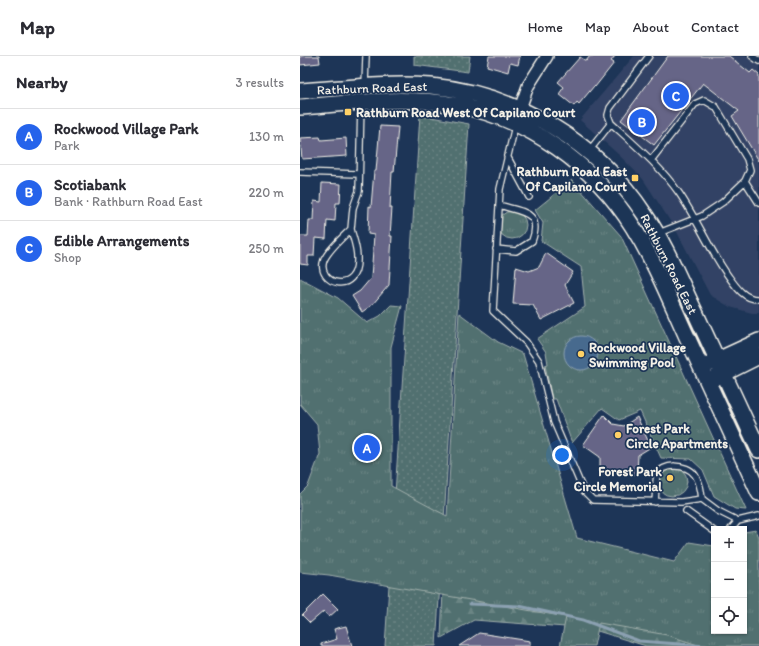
<!DOCTYPE html>
<html lang="en">
<head>
<meta charset="utf-8">
<style>
  :root { --surface:#fff; --page:#f7f7f7; --text:#2b2b33; --muted:#7c7c81; --line:#e1e1e2; --accent:#2563eb }
  body { margin:0; font-family:Itim,sans-serif; background:var(--page); color:var(--text) }
  .controls { position:absolute; right:12px; bottom:12px; display:grid; overflow:hidden; border-radius:0px; box-shadow:0 1px 3px #0004 }
  .controls button { width:36px; height:36px; display:grid; place-items:center; padding:0; border:0; border-bottom:1px solid var(--line); background:var(--surface); color:var(--text); font:20px sans-serif }
  .you { position:absolute; left:262px; top:399px; width:14px; height:14px; margin:-10px; border:3px solid #fff; border-radius:50%; background:#1a73e8; box-shadow:0 0 0 6px #1a73e833 }
  .badge { display:grid; place-items:center; width:26px; height:26px; border-radius:50%; background:var(--accent); color:#fff; font-size:13px; font-weight:700 }
  .pin { position:absolute; translate:-50% -50%; border:2px solid #fff; box-shadow:0 1px 4px #0006 }
  .list { margin:0; padding:0; list-style:none }
  h2 { display:flex; justify-content:space-between; align-items:center; height:52px; margin:0; padding:0 16px; font-size:17px }
  h2 small { font-size:13px; font-weight:400; color:var(--muted) }
  .list li { display:grid; grid-template-columns:26px 1fr auto; gap:12px; align-items:center; box-sizing:border-box; height:56px; padding:0 16px; border-top:1px solid var(--line) }
  .list b { display:block; font-size:15px; white-space:nowrap }
  .list p { margin:0; font-size:13px; white-space:nowrap; color:var(--muted) }
  .list em { font-size:13px; font-style:normal; color:var(--muted) }
  .icon { flex:none; width:22px; height:22px; fill:none; stroke:currentColor; stroke-width:2; stroke-linecap:round; stroke-linejoin:round }
  .map { position:relative; flex:none; width:459px; height:590px; overflow:hidden }
  header { display:flex; align-items:center; gap:24px; box-sizing:border-box; height:56px; padding:0 20px; background:var(--surface); border-bottom:1px solid var(--line) }
  header strong { font-size:19px }
  nav { display:flex; gap:22px; margin-inline-start:auto; font-size:14px }
  main { display:flex }
  aside { flex:1; background:var(--surface) }
  .map>svg:first-child { display:block }
  .built { fill:#334365 }
  .grass { fill:url(#grass-dots); stroke:#a2b0ac }
  .forest { fill:url(#forest-firs); stroke:#a2b0ac }
  .park { fill:url(#park-tufts); stroke:#a2b0ac }
  .water { fill:#476b8e; stroke:#8ca1b2 }
  .lines { fill:none; stroke-linecap:round; stroke-linejoin:round }
  .stream { stroke:#8ca1b2; stroke-width:3 }
  .building { fill:#666587; stroke:#f4f1e8 }
  .lane-casing { stroke:#f4f1e8; stroke-width:8 }
  .street-casing { stroke:#f4f1e8; stroke-width:14 }
  .secondary-casing { stroke:#f4f1e8; stroke-width:18 }
  .lane { stroke:#1d3557; stroke-width:5.5 }
  .street { stroke:#1d3557; stroke-width:11 }
  .secondary { stroke:#1d3557; stroke-width:15 }
  .poi-dot { fill:#ffd166; stroke:#1d3557; stroke-width:1.5 }
  .labels { text-anchor:middle; dominant-baseline:central; stroke-width:3.5; stroke-linejoin:round; paint-order:stroke }
  .street-label { font-size:13px; fill:#f4f1e8; stroke:#1d3557 }
  .poi-label { font-size:13px; font-weight:bold; fill:#f4f1e8; stroke:#1d3557; text-anchor:start }
</style>
</head>
<body>
<header>
<strong>Map</strong>
<nav><a>Home</a><a>Map</a><a>About</a><a>Contact</a></nav>
</header>
<main>
<aside>
<h2>Nearby<small>3 results</small></h2>
<ul class="list">
<li><span class="badge">A</span><div><b>Rockwood Village Park</b><p>Park</p></div><em>130 m</em></li>
<li><span class="badge">B</span><div><b>Scotiabank</b><p>Bank · Rathburn Road East</p></div><em>220 m</em></li>
<li><span class="badge">C</span><div><b>Edible Arrangements</b><p>Shop</p></div><em>250 m</em></li>
</ul>
</aside>
<div class="map">
<svg width="459" height="590" viewBox="0 0 459 590">
  <defs>
    <pattern id="grass-dots" width="8" height="8" patternUnits="userSpaceOnUse"><rect width="8" height="8" fill="#517070"/><path d="M2 2h.1M6 6h.1" fill="none" stroke="#6b8584" stroke-width="1.8" stroke-linecap="round"/></pattern>
    <pattern id="forest-firs" width="22" height="20" patternUnits="userSpaceOnUse"><rect width="22" height="20" fill="#517070"/><path d="M5 1l3.5 6h-7zM16 11l3.5 6h-7z" fill="#6b8584"/></pattern>
    <pattern id="park-tufts" width="24" height="20" patternUnits="userSpaceOnUse"><rect width="24" height="20" fill="#517070"/><path d="M3 7l-1-3M5 7V3M7 7l1-3M15 17l-1-3M17 17v-4M19 17l1-3" fill="none" stroke="#6b8584"/></pattern>
  </defs>
  <rect width="100%" height="100%" fill="#1d3557"/>
  <filter id="ink" filterUnits="userSpaceOnUse"><feTurbulence type="fractalNoise" baseFrequency=".025" numOctaves="2"/><feDisplacementMap in="SourceGraphic" scale="8" xChannelSelector="R" yChannelSelector="G"/><feConvolveMatrix kernelMatrix="1 2 1 2 8 2 1 2 1" color-interpolation-filters="sRGB"/></filter>
  <g filter="url(#ink)">
    <path class="built" d="M334 0H459V257H452L430 251 410 239 376 174 343 123 319 99 280 64Z"/>
    <path class="grass" d="M114 0H170L168 16 114 9Z
      M120 59 169 68 136 590H85Z"/>
    <path class="forest" d="M143 534 414 575H444L459 590H346L291 573 174 564 141 582Z"/>
    <path class="park" d="M272 124 321 180 446 454 435 453 414 440 403 414 391 403 361 402 340 355 319 364 302 352 272 387 256 343H252L245 309 248 308 246 296 237 283 285 251 281 211 241 185 243 167 235 154Z
      M198 169a14 14 0 1 1 28 0a14 14 0 1 1-28 0Z
      M0 222 38 242 67 267 80 260 91 249 102 250 91 291V430L147 460 159 257 198 286 223 298 277 482 374 506 389 486 414 490V575H444V476L456 474 459 481V590H401L367 579 299 567 294 590H260L266 561 29 519 0 516V438L8 430 20 398 17 368 0 348Z
      M357 425a15 15 0 1 1 30 0a15 15 0 1 1-30 0Z"/>
    <path class="water" d="M264 297a17 17 0 1 1 34 0a17 17 0 1 1-34 0Z"/>
    <g class="lines">
      <path class="stream" d="M170 548 219 550 283 564 339 585 406 590"/>
    </g>
    <path class="building" d="M0 0H19L20 7 0 9Z
      M189 0H220L218 9 210 7 208 16 187 10Z
      M290 0H315L311 5 314 7 295 31 294 30 279 48 277 46 274 50 259 38 264 31 258 26 280 1 286 5Z
      M368 0H429L450 17 453 14 459 19V105L432 60 439 55 403 27 354 89 321 64Z
      M80 70 98 71 94 116H92L90 152H92L90 180H92L89 229 72 249 62 256 52 240 60 235 71 222 74 179 68 178 69 150 71 151 74 115H76Z
      M20 81 21 84 46 82 47 100 2 103 0 82Z
      M22 127 41 128 40 147H36L35 165 27 164 26 183 15 182 14 200H8V209L0 208V180H8L9 164H13L14 145 21 146Z
      M246 197 273 216 265 229 274 247 241 264 233 249 213 248 216 211 229 215 239 211Z
      M304 359 313 368 324 370 337 361 351 391 338 399 337 418H300V401L283 389Z
      M23 538 38 553 29 561 24 555 10 567 2 559Z
      M46 570 52 590H21V588L37 583 34 573Z
      M179 577 230 585V590H159Z"/>
    <g class="lines">
      <defs>
        <path id="lane" d="M452 0 459 5
          M65 30 66 0
          M311 67 308 59 310 52 349 0
          M215 70 200 133 193 255 226 286 239 305 254 366 283 434 293 444 381 446 402 443 418 455 438 465 459 460
          M289 95 311 67C335 89 360 110 379 137 397 163 410 195 429 221 436 231 445 244 459 243
          M207 100 229 141
          M352 103 395 48 404 44 416 51 447 103 450 114 445 125 459 147
          M0 116 58 118
          M51 173C53 182 57 191 57 201 59 241 15 228 24 204 29 193 42 182 51 173Z
          M51 173 53 152 59 135 61 47
          M341 184 402 160 423 146 445 125
          M196 193 216 195 232 185C243 155 221 156 199 149
          M355 446C356 438 355 427 357 420 362 406 387 408 395 419 400 426 401 434 402 443
          M386 455 414 475
          M431 473 438 465"/>
        <path id="street" d="M217 61 228 30 247 0"/>
        <path id="secondary" d="M0 35C43 32 88 27 131 30 217 38 298 87 345 159 366 189 380 225 396 258 417 303 438 349 459 394
          M0 51C52 47 104 40 155 49 228 61 295 110 333 171 355 206 370 244 387 281 411 333 435 385 459 437
          M409 308 459 285
          M415 322 459 300"/>
      </defs>
      <use href="#lane" class="lane-casing"/>
      <use href="#street" class="street-casing"/>
      <use href="#secondary" class="secondary-casing"/>
      <use href="#lane" class="lane"/>
      <use href="#street" class="street"/>
      <use href="#secondary" class="secondary"/>
    </g>
  </g>
  <g class="poi-dot">
    <rect x="44" y="52" width="8" height="8" rx="2"/>
    <rect x="331" y="118" width="8" height="8" rx="2"/>
    <circle cx="281" cy="298" r="4"/>
    <circle cx="318" cy="379" r="4"/>
    <circle cx="370" cy="422" r="4"/>
  </g>
  <g class="labels">
    <g class="street-label">
      <text transform="translate(72 32) rotate(-2)">Rathburn Road East</text>
      <text transform="translate(369 208) rotate(63)">Rathburn Road East</text>
    </g>
    <g class="poi-label">
      <text x="56" y="56">Rathburn Road West Of Capilano Court</text>
      <text x="327" y="115" text-anchor="end">Rathburn Road East<tspan x="327" dy="15">Of Capilano Court</tspan></text>
      <text x="289" y="291">Rockwood Village<tspan x="289" dy="15">Swimming Pool</tspan></text>
      <text x="326" y="372">Forest Park<tspan x="326" dy="15">Circle Apartments</tspan></text>
      <text x="362" y="415" text-anchor="end">Forest Park<tspan x="362" dy="15">Circle Memorial</tspan></text>
    </g>
  </g>
</svg>
<div class="controls">
<button>+</button>
<button>−</button>
<button><svg class="icon" aria-label="locate" viewBox="0 0 24 24"><circle cx="12" cy="12" r="6"/><path d="M12 2v4M12 18v4M2 12h4M18 12h4"/></svg></button>
</div>
<div class="you"></div>
<div class="pin badge" style="left:67px;top:392px">A</div>
<div class="pin badge" style="left:342px;top:66px">B</div>
<div class="pin badge" style="left:376px;top:40px">C</div>
</div>
</main>
</body>
</html>
